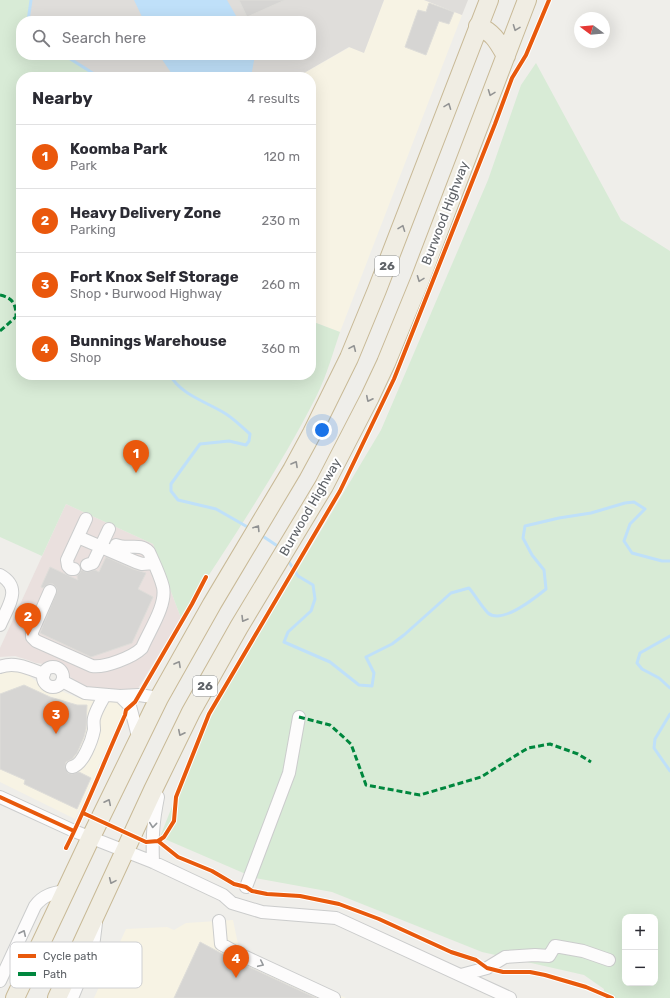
<!DOCTYPE html>
<html lang="en">
<head>
<meta charset="utf-8">
<style>
  :root { --surface:#fff; --page:#f2f2f3; --text:#2b2b33; --muted:#7c7c81; --line:#e1e1e2; --accent:#ea580c }
  body { margin:0; font-family:Rubik,sans-serif; background:var(--page); color:var(--text) }
  .controls { position:absolute; right:12px; bottom:12px; display:grid; overflow:hidden; border-radius:8px; box-shadow:0 4px 16px #0002 }
  .controls button { width:36px; height:36px; display:grid; place-items:center; padding:0; border:0; border-bottom:1px solid var(--line); background:var(--surface); color:var(--text); font:20px sans-serif }
  .compass { position:absolute; left:574px; top:12px; width:36px; height:36px; border-radius:50%; background:var(--surface); box-shadow:0 4px 16px #0002; rotate:286deg }
  .you { position:absolute; left:322px; top:430px; width:14px; height:14px; margin:-10px; border:3px solid #fff; border-radius:50%; background:#1a73e8; box-shadow:0 0 0 6px #1a73e833 }
  .badge { display:grid; place-items:center; width:26px; height:26px; border-radius:50%; background:var(--accent); color:#fff; font-size:13px; font-weight:700 }
  .pin { position:absolute; translate:-50% -33px; filter:drop-shadow(0 1px 2px #0008) }
  .pin::after { content:''; position:absolute; top:21px; width:14px; height:12px; background:inherit; clip-path:polygon(0 0,100% 0,50% 100%) }
  .list { margin:0; padding:0; list-style:none }
  h2 { display:flex; justify-content:space-between; align-items:center; height:52px; margin:0; padding:0 16px; font-size:17px }
  h2 small { font-size:13px; font-weight:400; color:var(--muted) }
  .list li { display:grid; grid-template-columns:26px 1fr auto; gap:12px; align-items:center; box-sizing:border-box; height:64px; padding:0 16px; border-top:1px solid var(--line) }
  .list b { display:block; font-size:15px; white-space:nowrap }
  .list p { margin:0; font-size:13px; white-space:nowrap; color:var(--muted) }
  .list em { font-size:13px; font-style:normal; color:var(--muted) }
  .icon { flex:none; width:22px; height:22px; fill:none; stroke:currentColor; stroke-width:2; stroke-linecap:round; stroke-linejoin:round }
  .map { position:relative; flex:none; width:670px; height:998px; overflow:hidden }
  .search { position:absolute; background:var(--surface); box-shadow:0 4px 16px #0002; left:16px; top:16px; width:300px; height:44px; display:flex; align-items:center; gap:10px; box-sizing:border-box; padding:0 14px; border-radius:16px; color:var(--muted); font-size:15px }
  .panel { position:absolute; background:var(--surface); box-shadow:0 4px 16px #0002; left:16px; top:72px; width:300px; height:308px; border-radius:16px }
  .map>svg:first-child { display:block }
  .commercial { fill:#f7f3e4 }
  .industrial { fill:#dfddda }
  .medical { fill:#eae0de }
  .green { fill:#d8ebd6; fill-rule:evenodd }
  .water { fill:#bfe0f9 }
  .lines { fill:none; stroke-linecap:round; stroke-linejoin:round }
  .stream { stroke:#bfe0f9; stroke-width:3 }
  .building { fill:#d6d5d3; stroke:#deddd9 }
  .minor-casing { stroke:#cbcccc; stroke-width:14 }
  .highway-casing { stroke:#c8b996; stroke-width:20 }
  .minor { stroke:#fdfcfc; stroke-width:12 }
  .highway { stroke:#f0ede3; stroke-width:18 }
  .quiet { stroke:#00873e; stroke-width:3; stroke-dasharray:6 3; stroke-linecap:butt }
  .cycleway-casing { stroke:#fff; stroke-width:6 }
  .cycleway { stroke:#e8590c; stroke-width:4 }
  .oneway { stroke:#929393 }
  .oneway2 { stroke:#96999c }
  .labels { text-anchor:middle; dominant-baseline:central; stroke-width:4; stroke-linejoin:round; paint-order:stroke }
  .shield { fill:#fff; stroke:#8f9295; stroke-width:1 }
  .shield-label { font-size:12px; font-weight:bold; fill:#5f6368 }
  .street-label { font-size:13px; fill:#5f6368; stroke:#fff }
  .key { fill:#fff; stroke:#cfd0d2; stroke-width:1 }
  .key-label { font-size:11px; fill:#5f6368 }
</style>
</head>
<body>
<div class="map">
<svg width="670" height="998" viewBox="0 0 670 998">
  <rect width="100%" height="100%" fill="#efeeea"/>
  <path class="commercial" d="M384 0H424L462 15 340 332 311 321V77H297L350 47 364 52Z
    M9 670H17L25 673 47 689 61 691 79 698 118 701 123 705 121 709 123 712 102 757 93 781 75 819 0 782V674Z
    M233 920 239 949 346 998H94L126 929 167 927 174 930 186 923Z"/>
  <path class="industrial" d="M31 0H384L364 53 349 47 297 77H99L64 55H311V21H28Z
    M424 0H468L462 15Z"/>
  <path class="medical" d="M66 504 153 544 181 618 137 690 90 688 79 685 59 666 36 663 28 660 15 656 0 657V648Z"/>
  <path class="green" d="M0 0H31L28 21H21V55H64L99 77H21V375H311V321L340 332C333 352 327 375 317 395 278 472 228 545 181 618L153 544 66 504 42 556 0 537Z
    M536 63 621 220 670 251V998H603L604 989 584 975 482 952 332 892 255 878 160 837 177 794 215 708 381 430 488 180 521 85ZM625 917H655V983H625Z"/>
  <path class="water" d="M134 0H227L239 21H144Z
    M159 55H255L251 77H174Z"/>
  <g class="lines">
    <path class="stream" d="M28 21 31 0
      M64 55 99 77
      M170 375C181 395 207 402 226 414 234 419 242 427 250 434L249 441 246 445 229 441 200 444 189 459 171 484V491L178 500 216 509 251 529
      M261 535 279 547
      M287 559 298 576 313 585 315 599 311 611 288 632 284 642 330 662 359 685 372 686 374 673 366 657 392 644 404 635 451 593 469 588C475 595 481 606 488 613 502 625 535 598 546 589L544 570 532 555 523 538 525 526 559 518 591 513 625 503 634 502 645 509 630 524 624 541 632 553 662 561H670
      M670 636 640 653 637 663 642 669 659 678 670 688
      M670 714 655 739 654 748 670 771"/>
  </g>
  <path class="building" d="M239 0H285L247 17Z
    M429 3 454 12 449 24 439 21 426 55 405 47 418 10 426 12Z
    M106 557 133 569 146 573 138 589 153 597 132 643 91 657 40 633 57 591 56 587 53 584H49L43 588 41 587 50 567 78 580 77 576 80 573 81 570 86 572 95 570 99 572Z
    M24 685 50 697 77 705H87L86 729 84 737 77 753 72 759 66 762 65 767 68 773 72 774 79 772 91 778 77 809 24 784 25 780 0 769V694Z
    M200 942 234 960 316 998H174Z"/>
  <g class="lines">
    <defs>
      <path id="minor" d="M78 537 136 562 142 564 154 563
        M87 565 93 563 109 529
        M74 569H71L68 566 67 560 86 519
        M0 575C23 588 8 606 0 625
        M50 591 32 632V637L36 641 92 666C105 668 133 657 142 648 149 631 167 605 163 587 160 575 154 563 149 552 140 542 128 550 116 545
        M0 667C15 661 30 669 44 674
        M43 677a10 10 0 1 1 20 0a10 10 0 1 1-20 0Z
        M62 681 85 693 120 696 139 695 159 698
        M120 696 130 706 139 740
        M72 767C83 765 92 740 94 730 94 726 93 722 94 718 96 710 101 702 105 695
        M0 797 74 831 153 862 223 895 232 903 262 912 336 918 510 998
        M153 862C152 837 153 822 158 797L153 790
        M246 887 289 773 299 717
        M219 921 221 944 237 953 334 998
        M461 975 487 968 505 957 535 955 549 956 555 946 583 951 609 960
        M0 981 35 906C43 895 53 893 65 891
        M72 998 93 947 96 923"/>
      <path id="highway" d="M478 26C494 33 498 42 506 56
        M15 998 91 837 159 698 212 604 292 470 312 433 349 358 377 290 489 0
        M57 998 153 790 191 712 239 627 324 486 370 397 386 363 420 280 527 0"/>
    </defs>
    <use href="#minor" class="minor-casing"/>
    <use href="#highway" class="highway-casing"/>
    <use href="#minor" class="minor"/>
    <use href="#highway" class="highway"/>
    <path class="quiet" d="M0 295C13 298 16 304 16 317
      M0 331 18 315
      M299 717 330 725 351 744 366 785 420 795 481 777 528 748 550 744 578 754 591 762"/>
    <defs>
      <path id="cycleway" d="M0 797 74 831
        M83 813 146 842 158 841 164 837 174 821 176 797 209 714 340 491 394 379 495 124 512 78 526 55 549 0
        M158 841 178 857 212 871 234 884 246 887 252 891 267 894 300 896 339 904 379 919 451 952 476 960 487 968 503 972H530L545 975 586 987 612 998
        M66 848C88 804 105 759 125 715L126 710 135 702 192 604 206 577"/>
    </defs>
    <use href="#cycleway" class="cycleway-casing"/>
    <use href="#cycleway" class="cycleway"/>
  </g>
  <defs><path id="oneway-chevron" d="M-2-3.5L2.5 0L-2 3.5" fill="none" stroke-width="1.6" stroke-linecap="round" stroke-linejoin="round"/></defs>
  <g class="oneway">
    <use href="#oneway-chevron" transform="translate(516 28) rotate(111)"/>
    <use href="#oneway-chevron" transform="translate(491 93) rotate(111)"/>
    <use href="#oneway-chevron" transform="translate(448 106) rotate(-69)"/>
    <use href="#oneway-chevron" transform="translate(402 228) rotate(-69)"/>
    <use href="#oneway-chevron" transform="translate(420 279) rotate(111)"/>
    <use href="#oneway-chevron" transform="translate(353 348) rotate(-66)"/>
    <use href="#oneway-chevron" transform="translate(369 399) rotate(116)"/>
    <use href="#oneway-chevron" transform="translate(295 464) rotate(-61)"/>
    <use href="#oneway-chevron" transform="translate(257 528) rotate(-58)"/>
    <use href="#oneway-chevron" transform="translate(244 619) rotate(121)"/>
    <use href="#oneway-chevron" transform="translate(178 664) rotate(-61)"/>
    <use href="#oneway-chevron" transform="translate(181 733) rotate(116)"/>
    <use href="#oneway-chevron" transform="translate(108 802) rotate(-64)"/>
    <use href="#oneway-chevron" transform="translate(112 881) rotate(114)"/>
  </g>
  <g class="oneway2">
    <use href="#oneway-chevron" transform="translate(153 825) rotate(96)"/>
    <use href="#oneway-chevron" transform="translate(23 933) rotate(-65)"/>
    <use href="#oneway-chevron" transform="translate(261 964) rotate(25)"/>
  </g>
  <g class="labels">
    <g class="shield">
      <rect x="375" y="256" width="24" height="20" rx="3"/>
      <rect x="193" y="676" width="24" height="20" rx="3"/>
    </g>
    <g class="shield-label">
      <text x="387" y="266">26</text>
      <text x="205" y="686">26</text>
    </g>
    <g class="street-label">
      <text transform="translate(445 213) rotate(-69)">Burwood Highway</text>
      <text transform="translate(310 507) rotate(-60)">Burwood Highway</text>
    </g>
  </g>
  <rect x="10" y="942" width="132" height="46" rx="6" class="key"/>
  <rect x="18" y="954" width="18" height="4" fill="#e8590c"/>
  <rect x="18" y="972" width="18" height="4" fill="#00873e"/>
  <g class="key-label">
    <text x="43" y="960">Cycle path</text>
    <text x="43" y="978">Path</text>
  </g>
</svg>
<div class="controls">
<button>+</button>
<button>−</button>
</div>
<svg class="compass" viewBox="-18 -18 36 36"><path d="M0-13l5 13h-10z" fill="#e53935"/><path d="M0 13l5-13h-10z" fill="#7c7c81"/></svg>
<div class="you"></div>
<div class="pin badge" style="left:136px;top:473px">1</div>
<div class="pin badge" style="left:28px;top:636px">2</div>
<div class="pin badge" style="left:56px;top:734px">3</div>
<div class="pin badge" style="left:236px;top:978px">4</div>
<div class="search"><svg class="icon" aria-label="search" viewBox="0 0 24 24"><circle cx="10" cy="10" r="6"/><path d="M15 15l6 6"/></svg>Search here</div>
<section class="panel">
<h2>Nearby<small>4 results</small></h2>
<ul class="list">
<li><span class="badge">1</span><div><b>Koomba Park</b><p>Park</p></div><em>120 m</em></li>
<li><span class="badge">2</span><div><b>Heavy Delivery Zone</b><p>Parking</p></div><em>230 m</em></li>
<li><span class="badge">3</span><div><b>Fort Knox Self Storage</b><p>Shop · Burwood Highway</p></div><em>260 m</em></li>
<li><span class="badge">4</span><div><b>Bunnings Warehouse</b><p>Shop</p></div><em>360 m</em></li>
</ul>
</section>
</div>
</body>
</html>
